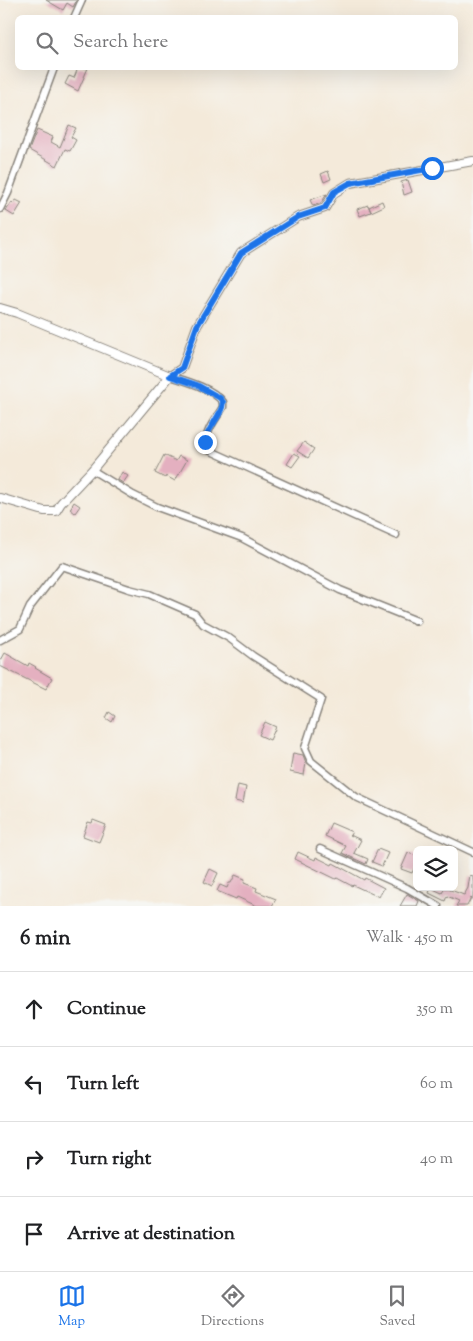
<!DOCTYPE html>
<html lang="en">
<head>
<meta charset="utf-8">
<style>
  :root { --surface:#fff; --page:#f2f2f2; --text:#202124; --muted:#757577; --line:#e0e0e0; --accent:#1a73e8 }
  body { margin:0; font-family:"Sorts Mill Goudy",serif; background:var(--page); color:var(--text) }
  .controls { position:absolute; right:15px; bottom:15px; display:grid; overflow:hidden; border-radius:8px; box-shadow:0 5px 20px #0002 }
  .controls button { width:45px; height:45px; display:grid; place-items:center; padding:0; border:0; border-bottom:1px solid var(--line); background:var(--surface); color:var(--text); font:25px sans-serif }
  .stop { position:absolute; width:15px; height:15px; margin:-11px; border:4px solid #1a73e8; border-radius:50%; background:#fff }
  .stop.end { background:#1a73e8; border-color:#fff; box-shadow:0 1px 5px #0008 }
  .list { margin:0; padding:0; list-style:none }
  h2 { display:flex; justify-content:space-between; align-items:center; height:65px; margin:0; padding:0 20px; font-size:21px }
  h2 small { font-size:16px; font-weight:400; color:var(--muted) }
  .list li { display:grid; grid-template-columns:32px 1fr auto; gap:15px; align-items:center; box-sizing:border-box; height:75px; padding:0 20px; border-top:1px solid var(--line) }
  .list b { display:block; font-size:19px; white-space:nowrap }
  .list em { font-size:16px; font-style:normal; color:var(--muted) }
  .icon { flex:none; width:28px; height:28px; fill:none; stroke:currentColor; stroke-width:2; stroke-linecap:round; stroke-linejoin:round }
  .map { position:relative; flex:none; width:473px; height:906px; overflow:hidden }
  .search { position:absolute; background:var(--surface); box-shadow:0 5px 20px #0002; left:15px; right:15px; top:15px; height:55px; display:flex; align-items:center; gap:12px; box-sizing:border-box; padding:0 18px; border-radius:8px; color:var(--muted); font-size:19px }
  .sheet { height:365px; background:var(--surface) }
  nav { display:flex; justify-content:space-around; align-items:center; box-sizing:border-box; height:70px; border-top:1px solid var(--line); background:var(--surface); font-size:14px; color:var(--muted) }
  nav a { display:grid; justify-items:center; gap:2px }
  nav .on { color:var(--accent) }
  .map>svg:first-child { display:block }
  .building { fill:#e4b0c0 }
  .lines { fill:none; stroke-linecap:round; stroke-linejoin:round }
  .minor-casing { stroke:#88837b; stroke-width:9 }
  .tertiary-casing { stroke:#88837b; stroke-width:10 }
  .minor { stroke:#fff; stroke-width:6 }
  .tertiary { stroke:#fff; stroke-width:8 }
  .route { stroke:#1a73e8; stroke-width:6 }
</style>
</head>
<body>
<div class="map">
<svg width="473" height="906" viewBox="0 0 473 906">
  <rect width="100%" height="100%" fill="#f6f6f2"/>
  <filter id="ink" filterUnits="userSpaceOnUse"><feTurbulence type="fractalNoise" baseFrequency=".02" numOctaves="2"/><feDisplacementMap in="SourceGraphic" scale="10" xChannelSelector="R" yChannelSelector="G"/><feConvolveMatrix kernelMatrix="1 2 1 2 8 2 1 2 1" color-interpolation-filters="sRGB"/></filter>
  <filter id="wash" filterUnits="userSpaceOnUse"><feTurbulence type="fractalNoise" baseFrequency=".0096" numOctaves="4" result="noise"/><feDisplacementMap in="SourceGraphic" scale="20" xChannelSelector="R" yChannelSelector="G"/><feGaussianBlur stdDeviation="1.12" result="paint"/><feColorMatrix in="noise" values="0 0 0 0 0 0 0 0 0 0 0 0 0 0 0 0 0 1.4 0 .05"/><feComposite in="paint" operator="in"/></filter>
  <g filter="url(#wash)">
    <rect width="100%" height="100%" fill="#f4eada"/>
    <g id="blocks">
      <path class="building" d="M46 0H77L73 7 67 3 63 10Z
        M78 68H88L78 91 65 84 69 76 74 78Z
        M69 125 76 128 71 137 76 140 70 151 65 149 57 166 29 150 37 130 53 137 51 142 60 147Z
        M328 171 331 179 324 182 321 174Z
        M408 180 412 192 404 195 401 182Z
        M327 194 321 203 313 206 310 200Z
        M16 200 22 203 14 216 6 211 12 202 14 204Z
        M382 201 384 206 371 212 369 207Z
        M368 205 371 212 360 216 357 209Z
        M304 442 314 449 308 458 297 451Z
        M294 453 300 456 292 467 287 464Z
        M164 455 176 461 179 456 187 460 175 481 166 476 165 478 155 473Z
        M122 472 128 476 123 483 118 480Z
        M74 502 80 506 75 513 70 509Z
        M5 653 28 666 29 663 36 667 35 668 52 678 46 689 0 666V662Z
        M109 712 115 716 112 722 106 718Z
        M265 722 276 727 270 740 259 735Z
        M293 753 303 755 306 763 304 775 290 772Z
        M238 785 246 787 243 803 235 801Z
        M93 820 106 825 99 842 83 836 88 822 92 823Z
        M331 823 352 832 350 835 361 840 354 853 368 859 366 864 342 853 346 846 325 836Z
        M378 849 388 853 382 866 372 862Z
        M298 852 315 860 316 857 332 865 333 863 364 880 365 878 384 888 379 897 353 885 352 886 337 878 336 879 295 859Z
        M408 853 417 856V862L412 873 401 869Z
        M210 869 218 873 212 886 204 882Z
        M235 875 245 879 244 883 257 888 256 891 276 899 272 906H257L237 897 236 899 217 891 220 885 227 888 229 883H231Z
        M470 875 473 876V900L471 898 467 906H456L459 901 447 896 445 901 429 893 431 888 442 893 445 888 464 895 468 888Z
        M407 894 419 901 417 906H400Z"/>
    </g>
  </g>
  <g filter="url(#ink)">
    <use href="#blocks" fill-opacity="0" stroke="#88837b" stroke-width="1"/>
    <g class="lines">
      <defs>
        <path id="minor" d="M74 18 82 0
          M0 209 8 193 54 68
          M170 376C186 381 212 388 223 402V407C215 421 199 437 211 451L396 535
          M92 470 133 495 157 507 242 538 340 590 417 621
          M0 640 20 629 30 607 62 566 129 589 149 594 195 614 203 624 229 638 253 656 321 699 305 748 311 761 356 797 473 852
          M320 849 407 888 438 906"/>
        <path id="tertiary" d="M0 308 17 313 170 376
          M0 498 44 511H56L61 503 92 470 170 376 182 368 197 326 241 253 298 217 325 208 334 193 350 183 473 161"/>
      </defs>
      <use href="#minor" class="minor-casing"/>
      <use href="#tertiary" class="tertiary-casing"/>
      <use href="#minor" class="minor"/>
      <use href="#tertiary" class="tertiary"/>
    </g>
  </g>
  <g class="lines" filter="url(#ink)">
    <path class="route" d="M205 442C207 427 222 417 223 402L220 398 197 385 170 376 182 368 197 326 241 253 298 217 325 208 334 192 350 183 432 168"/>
  </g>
</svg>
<div class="controls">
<button><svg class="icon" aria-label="layers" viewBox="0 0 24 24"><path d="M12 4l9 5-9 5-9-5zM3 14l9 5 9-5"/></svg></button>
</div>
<div class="stop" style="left:432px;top:168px"></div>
<div class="stop end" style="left:205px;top:442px"></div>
<div class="search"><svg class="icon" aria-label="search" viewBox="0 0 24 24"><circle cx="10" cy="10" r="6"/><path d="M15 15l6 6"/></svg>Search here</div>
</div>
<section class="sheet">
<h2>6 min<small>Walk · 450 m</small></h2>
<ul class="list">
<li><svg class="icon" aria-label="ahead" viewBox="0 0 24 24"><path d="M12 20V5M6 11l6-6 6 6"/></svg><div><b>Continue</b></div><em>350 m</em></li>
<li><svg class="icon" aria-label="left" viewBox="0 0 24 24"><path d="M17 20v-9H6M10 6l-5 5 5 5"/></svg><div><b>Turn left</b></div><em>60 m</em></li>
<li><svg class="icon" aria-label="right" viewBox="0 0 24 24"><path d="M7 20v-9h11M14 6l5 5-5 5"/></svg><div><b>Turn right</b></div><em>40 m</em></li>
<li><svg class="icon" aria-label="arrive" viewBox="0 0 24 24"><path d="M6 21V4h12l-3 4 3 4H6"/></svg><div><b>Arrive at destination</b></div></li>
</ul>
</section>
<nav>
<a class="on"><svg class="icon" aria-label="map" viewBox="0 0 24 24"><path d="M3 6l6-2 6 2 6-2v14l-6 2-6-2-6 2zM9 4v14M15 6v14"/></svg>Map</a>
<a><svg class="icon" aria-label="directions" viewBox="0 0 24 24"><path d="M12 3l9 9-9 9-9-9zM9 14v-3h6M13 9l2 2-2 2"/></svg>Directions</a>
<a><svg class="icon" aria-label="saved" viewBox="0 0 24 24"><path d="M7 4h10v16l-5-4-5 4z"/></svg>Saved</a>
</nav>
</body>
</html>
